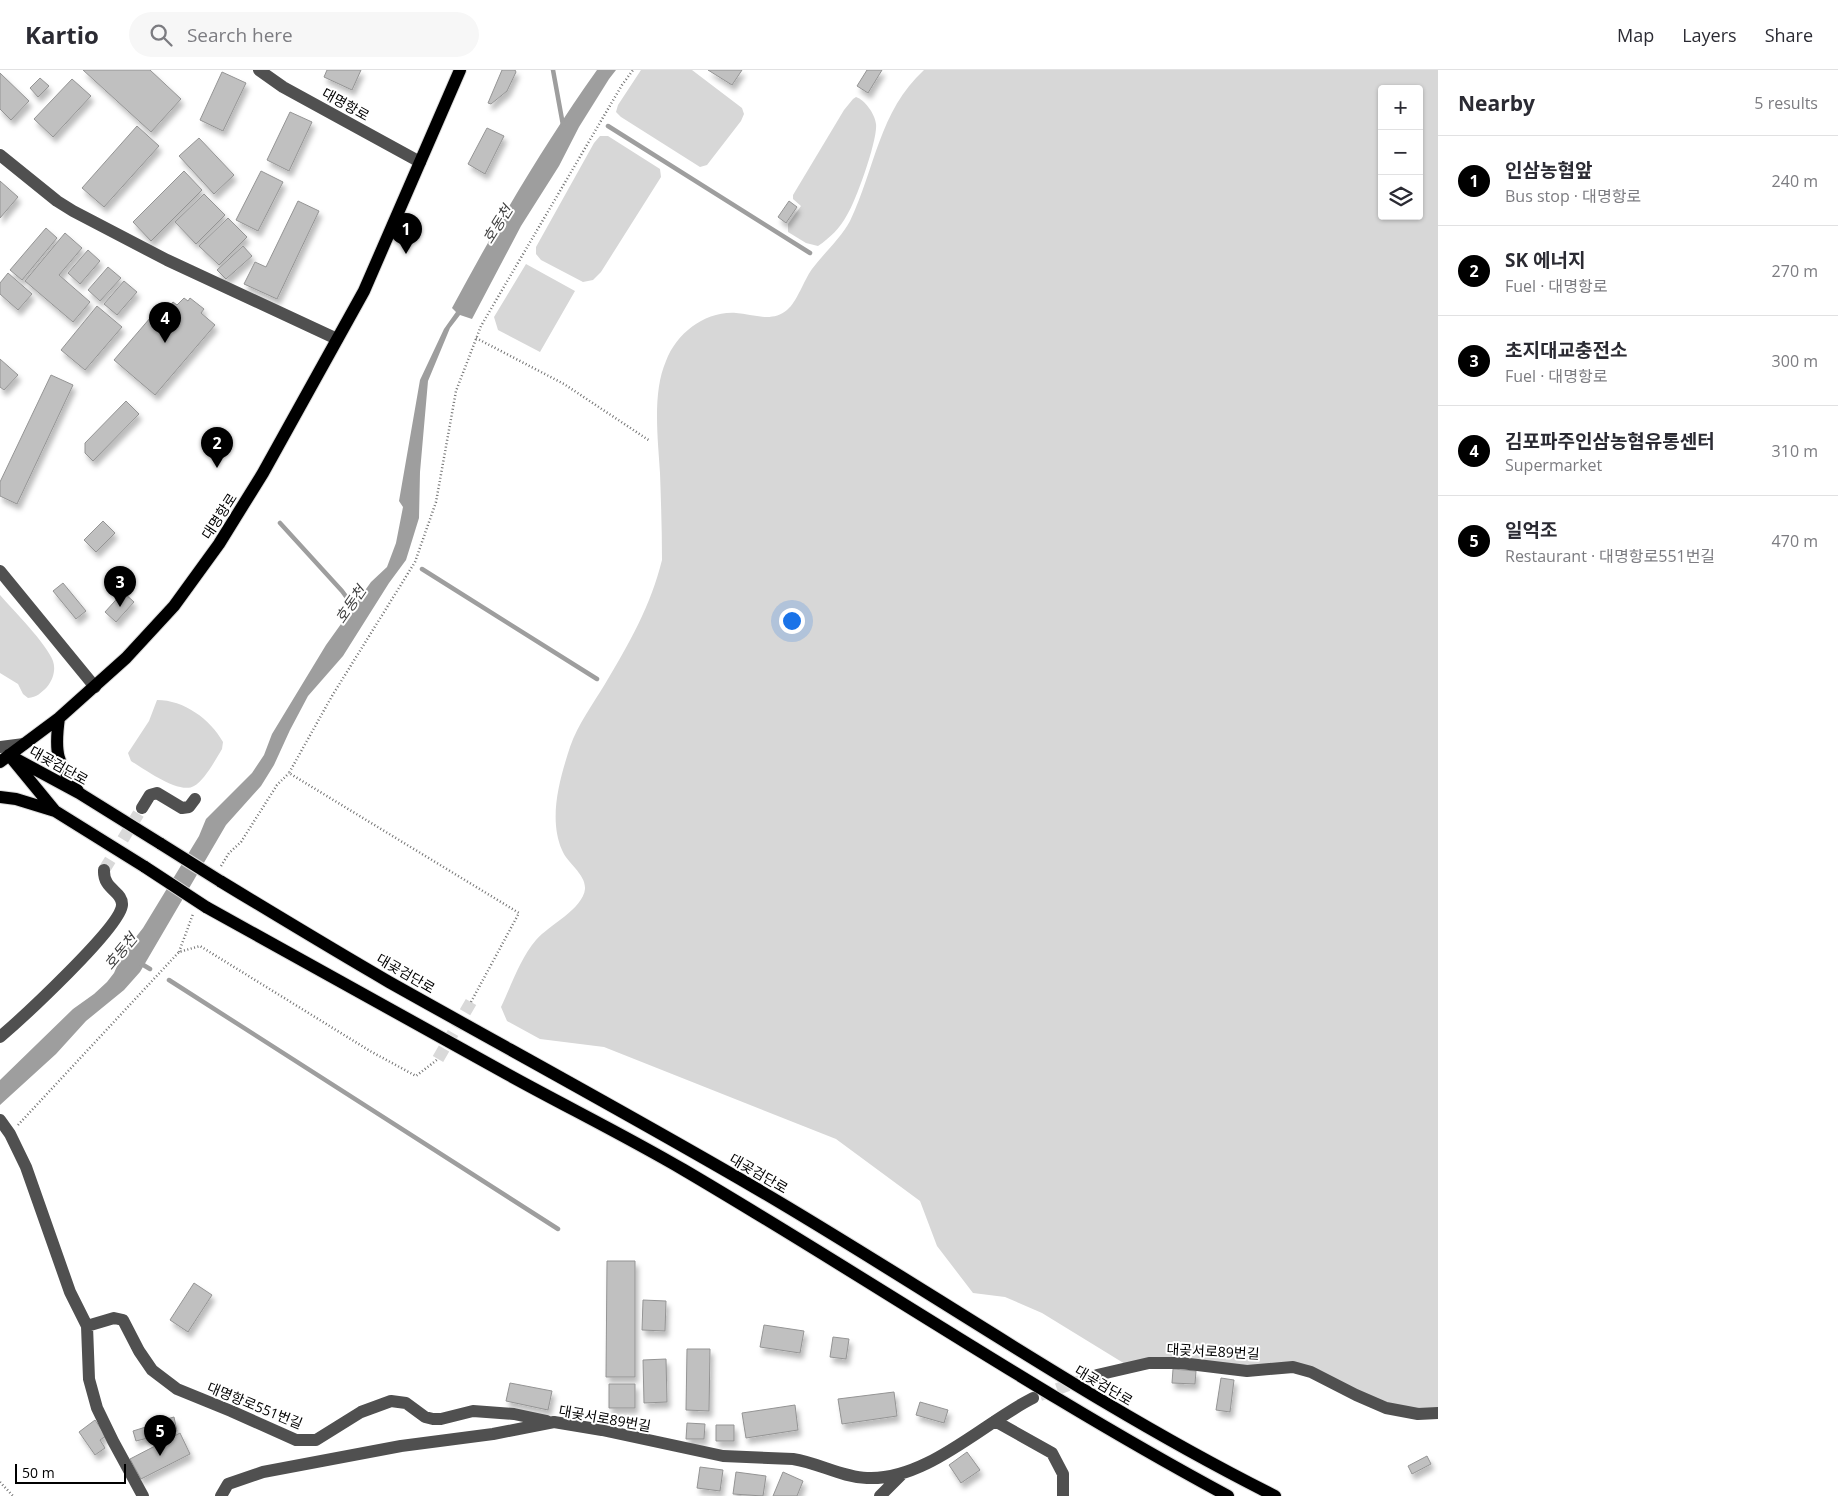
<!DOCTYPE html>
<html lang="en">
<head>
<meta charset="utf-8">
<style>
  :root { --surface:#fff; --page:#f7f7f7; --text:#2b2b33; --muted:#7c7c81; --line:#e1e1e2; --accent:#000 }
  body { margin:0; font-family:"Open Sans","Noto Sans KR",sans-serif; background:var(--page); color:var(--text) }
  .controls { position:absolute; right:15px; top:15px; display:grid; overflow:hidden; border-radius:5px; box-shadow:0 1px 4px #0004 }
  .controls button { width:45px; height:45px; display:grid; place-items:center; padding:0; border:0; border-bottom:1px solid var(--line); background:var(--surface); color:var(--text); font:25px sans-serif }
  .scale { position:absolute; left:15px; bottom:12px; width:111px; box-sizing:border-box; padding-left:5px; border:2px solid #000; border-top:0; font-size:14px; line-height:18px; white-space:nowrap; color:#000; -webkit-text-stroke:4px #fff; paint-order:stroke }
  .you { position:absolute; left:791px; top:550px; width:18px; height:18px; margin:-12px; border:4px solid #fff; border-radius:50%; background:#1a73e8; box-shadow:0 0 0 8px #1a73e833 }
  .badge { display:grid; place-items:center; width:32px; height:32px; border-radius:50%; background:var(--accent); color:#fff; font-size:16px; font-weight:700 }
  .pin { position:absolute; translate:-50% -41px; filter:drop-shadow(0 1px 2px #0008) }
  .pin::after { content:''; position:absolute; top:26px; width:18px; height:15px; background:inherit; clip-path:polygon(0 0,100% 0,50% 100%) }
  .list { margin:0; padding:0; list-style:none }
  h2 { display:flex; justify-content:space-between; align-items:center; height:65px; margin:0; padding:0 20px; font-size:21px }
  h2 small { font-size:16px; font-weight:400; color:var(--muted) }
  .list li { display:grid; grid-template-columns:32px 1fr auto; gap:15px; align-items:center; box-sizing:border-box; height:90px; padding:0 20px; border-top:1px solid var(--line) }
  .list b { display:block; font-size:19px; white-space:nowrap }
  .list p { margin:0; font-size:16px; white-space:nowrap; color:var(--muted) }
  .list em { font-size:16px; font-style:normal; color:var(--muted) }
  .icon { flex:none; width:28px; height:28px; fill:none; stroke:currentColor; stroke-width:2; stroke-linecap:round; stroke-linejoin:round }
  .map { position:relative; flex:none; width:1438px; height:1426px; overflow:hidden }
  header { display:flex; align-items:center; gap:30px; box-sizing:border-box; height:70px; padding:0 25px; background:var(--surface); border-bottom:1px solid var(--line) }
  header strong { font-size:24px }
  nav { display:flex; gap:28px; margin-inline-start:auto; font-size:18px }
  .search { width:350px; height:45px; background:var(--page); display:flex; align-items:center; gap:12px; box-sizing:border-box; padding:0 18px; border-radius:28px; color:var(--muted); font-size:19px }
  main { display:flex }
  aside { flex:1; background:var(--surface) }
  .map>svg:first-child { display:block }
  .green { fill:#d7d7d7; fill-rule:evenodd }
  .water { fill:#9e9e9e }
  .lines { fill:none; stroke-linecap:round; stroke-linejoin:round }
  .stream { stroke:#9e9e9e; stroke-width:4.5 }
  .building { fill:#c0c0c0; stroke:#949494; filter:url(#shadow) }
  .minor-tunnel { stroke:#d9d9d9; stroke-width:12; stroke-dasharray:12 6; stroke-linecap:butt }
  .major-casing { stroke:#dbdbdb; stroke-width:14 }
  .path { stroke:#727272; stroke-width:2.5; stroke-dasharray:1 2.5; stroke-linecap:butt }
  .minor { stroke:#505050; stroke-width:12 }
  .major { stroke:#000; stroke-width:12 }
  .major-bridge-casing { stroke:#dbdbdb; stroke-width:14; stroke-linecap:butt }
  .major-bridge { stroke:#000; stroke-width:12 }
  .labels { text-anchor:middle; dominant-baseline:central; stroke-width:4; stroke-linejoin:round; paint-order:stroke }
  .street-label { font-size:14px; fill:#000; stroke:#fff }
  .water-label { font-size:15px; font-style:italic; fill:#3f3f3f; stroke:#fff }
</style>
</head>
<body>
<header>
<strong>Kartio</strong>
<div class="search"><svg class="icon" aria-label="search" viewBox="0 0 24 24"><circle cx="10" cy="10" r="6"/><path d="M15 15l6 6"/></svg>Search here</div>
<nav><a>Map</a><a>Layers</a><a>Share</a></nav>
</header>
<main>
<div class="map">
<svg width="1438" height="1426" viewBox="0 0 1438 1426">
  <defs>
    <filter id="shadow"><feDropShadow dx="3" dy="5.5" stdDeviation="2.5" flood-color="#0004"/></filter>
  </defs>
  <rect width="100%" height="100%" fill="#fff"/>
  <path class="green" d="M641 0H692L742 38 744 44 741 51 707 95 700 97 621 47 616 42 618 35Z
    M924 0H1438V1343L1386 1338 1311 1302 1130 1297 1042 1243 1005 1227 973 1223 937 1176 920 1131 836 1069 604 977 540 969 507 951 501 937C511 916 521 887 536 870 549 855 583 839 585 819 586 804 567 793 562 780 548 748 560 708 570 677 578 654 593 634 605 614 629 574 651 535 662 490 662 461 661 432 660 403 658 369 652 323 666 291 677 263 705 241 736 243 753 244 772 253 787 240 797 232 804 210 812 199 824 183 841 168 850 151 875 99 879 41 924 0ZM1382 19H1419V146H1382Z
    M856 27C865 30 875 44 876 54 878 69 856 131 847 145 840 158 830 168 818 176L806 173 788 162V154L801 136 793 129V125L844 40 853 29Z
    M600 66H608L660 99 661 107 601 202 593 210 583 212 541 190 536 184V177L594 73Z
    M526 194 575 221 540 282 498 260 494 247Z
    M0 525C13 540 47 574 53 591 56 600 53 610 47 617 41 623 37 627 28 628L23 624 18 614 0 603Z
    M157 630C184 630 210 649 223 672L222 679C216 689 204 711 194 716 180 725 144 699 131 691L128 683 149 651Z"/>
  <path class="water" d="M597 0H616L609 9 579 57 559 96 521 156 472 249 460 245 450 258 428 311 420 402 419 448 406 490 389 513 343 586 308 626 290 660 274 695 261 716 226 755 140 902 124 920 86 951 56 984 0 1035V1010L73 939 94 924 107 912 114 903 122 885 143 858 199 766 206 749 252 703 264 685 272 664 326 575 371 512 387 497 396 473 403 437 399 431 420 310 444 259 456 242 452 238C496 156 543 76 597 0Z"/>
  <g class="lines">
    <path class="stream" d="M553 0 563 55
      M608 56 810 183
      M280 453 342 521 356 540
      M422 499 597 609
      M140 893 150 899
      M169 910 558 1159"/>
  </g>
  <path class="building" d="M83 0H150L181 29 151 62Z
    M327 0H361L352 20 324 7Z
    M502 0H515L516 2 507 21 491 34 488 33Z
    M708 0H742L732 15Z
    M867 0H882L868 23 857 16Z
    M222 2 246 13 223 61 200 50Z
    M0 3 29 31 11 50 0 39Z
    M40 8 49 16 38 27 30 18Z
    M72 9 91 26 53 67 34 49Z
    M290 42 312 52 289 101 267 90Z
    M137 56 159 76 104 137 82 118Z
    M487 58 504 66 485 104 468 94Z
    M199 68 234 105 214 124 179 86Z
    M184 101 202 120 151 171 133 152Z
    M261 101 283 112 258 161 236 150Z
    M0 111 18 127 0 148Z
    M204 124 225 145 196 174 175 152Z
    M298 131 319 141 277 229 244 214 255 192 266 197Z
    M789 131 797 137 786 153 778 147Z
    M228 148 247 167 219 195 199 176Z
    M46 158 57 168 22 210 10 200Z
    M65 163 82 178 59 205 90 232 73 252 25 211Z
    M243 176 252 186 226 209 217 200Z
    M88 180 100 191 80 214 68 203Z
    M108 197 121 208 100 231 88 220Z
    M8 203 32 224 18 240 0 224V213Z
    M124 211 137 222 117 245 104 234Z
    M184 228 188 231 190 228 204 239 201 243 215 255 155 325 114 290 157 240 163 245 173 232 177 235Z
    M97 236 122 257 85 300 61 280Z
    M0 289 18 305 4 320 0 317Z
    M51 305 73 315 17 434 0 426V412Z
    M126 331 139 344 93 391 85 383V373Z
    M103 451 115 463 96 482 84 470Z
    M63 513 86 541 76 549 53 521Z
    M123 522 134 532 116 552 105 542Z
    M607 1191H635V1307H606Z
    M194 1213 212 1225 188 1262 170 1250Z
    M643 1230 666 1231 665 1261 642 1260Z
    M764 1255 804 1261 800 1283 760 1277Z
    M833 1267 849 1269 846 1289 830 1287Z
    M687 1279H710L709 1341 686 1340Z
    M666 1289 667 1332 644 1333 643 1290Z
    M1173 1299 1196 1301 1195 1314 1172 1313Z
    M1221 1308 1234 1310 1230 1342 1216 1340Z
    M510 1313 552 1321 548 1340 506 1331Z
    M609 1314H635V1338H609Z
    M894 1322 897 1346 842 1354 838 1329Z
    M920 1332 948 1340 944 1353 916 1345Z
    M795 1335 798 1360 746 1368 742 1343Z
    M174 1347 177 1361 166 1364 163 1350Z
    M95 1350 106 1366 100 1370 105 1378 95 1385 79 1362Z
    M687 1353 705 1354 704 1369H686Z
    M716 1355H734V1371H716Z
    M149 1356 152 1367 136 1371 133 1361Z
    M180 1363 190 1384 141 1409 130 1389Z
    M967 1382 980 1400 961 1413 949 1395Z
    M1427 1386 1431 1394 1412 1404 1408 1396Z
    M700 1397 723 1400 720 1421 697 1418Z
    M736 1402 766 1406 763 1426 733 1424Z
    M783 1402 803 1411 797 1426H773Z"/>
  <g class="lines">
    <path class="minor-tunnel" d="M104 800 142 738
      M438 989 471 932
      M1040 1325 1097 1305"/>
    <defs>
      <path id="major" d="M59 648C54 684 57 692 78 721
        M9 685 55 741 145 797
        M16 689 79 723 161 774
        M0 692 59 648 126 588 174 536 219 474 263 403 364 221 460 0
        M0 727 16 729 55 741
        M220 811C276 845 332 879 389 912 510 980 632 1046 752 1116 927 1218 1093 1335 1275 1426
        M206 837C306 893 406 949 507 1004 565 1036 626 1066 684 1100 866 1207 1042 1326 1228 1426"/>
    </defs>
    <use href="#major" class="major-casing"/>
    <path class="path" d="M476 268 564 314 650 371
      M221 796 229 783 241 772 277 715 289 703
      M179 882 193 844
      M471 932 519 843 289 703 332 626 415 492 436 432 456 321 481 256 622 15 633 0
      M18 1055 179 882 200 876 370 981 416 1006 438 989
      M0 1412 13 1426"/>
    <path class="minor" d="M259 0 283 17 420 92
      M0 85 57 131 73 141 167 190 337 269
      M0 501 95 617
      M0 677 24 674
      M142 738 150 725 157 723 182 738 189 737 195 729
      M0 967C21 949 121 857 122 835 123 821 103 820 104 800
      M0 1050 10 1064 26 1097 70 1222 87 1256 89 1309 97 1338 113 1371 143 1426
      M87 1256 114 1248 123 1250 139 1281 152 1300 177 1319 231 1341 296 1370H316L361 1342 391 1331 406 1333 425 1347 433 1349H441L473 1341 514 1344 547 1351
      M1097 1305 1149 1293H1181L1247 1301 1293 1297 1311 1302 1356 1325 1386 1338 1418 1344 1438 1343
      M995 1351 1052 1383 1063 1404V1426
      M221 1426 228 1414 263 1402 401 1376 493 1364 554 1352 602 1360 723 1386 793 1389C819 1393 841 1407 867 1408 926 1411 983 1353 1033 1328
      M880 1426 901 1405"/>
    <use href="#major" class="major"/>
    <defs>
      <path id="major-bridge" d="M161 774 220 811
        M145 797 206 837"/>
    </defs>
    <use href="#major-bridge" class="major-bridge-casing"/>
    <use href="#major-bridge" class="major-bridge"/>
  </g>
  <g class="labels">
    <g class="street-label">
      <text transform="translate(346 34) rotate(29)">대명항로</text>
      <text transform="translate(219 446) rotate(-57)">대명항로</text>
      <text transform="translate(59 695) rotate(29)">대곶검단로</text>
      <text transform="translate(406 903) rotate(30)">대곶검단로</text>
      <text transform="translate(759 1103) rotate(30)">대곶검단로</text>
      <text transform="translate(1213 1281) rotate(3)">대곶서로89번길</text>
      <text transform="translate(1104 1315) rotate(31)">대곶검단로</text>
      <text transform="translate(255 1335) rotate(22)">대명항로551번길</text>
      <text transform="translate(605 1348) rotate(10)">대곶서로89번길</text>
    </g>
    <g class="water-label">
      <text transform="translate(497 154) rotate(-58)">호동천</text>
      <text transform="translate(350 534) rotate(-55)">호동천</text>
      <text transform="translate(120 881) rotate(-50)">호동천</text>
    </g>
  </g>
</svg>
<div class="controls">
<button>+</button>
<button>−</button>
<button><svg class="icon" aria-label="layers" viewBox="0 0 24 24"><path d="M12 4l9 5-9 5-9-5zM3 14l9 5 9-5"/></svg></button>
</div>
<div class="scale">50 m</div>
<div class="you"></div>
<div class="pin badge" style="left:406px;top:184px">1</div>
<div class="pin badge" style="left:217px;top:398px">2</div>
<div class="pin badge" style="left:120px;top:537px">3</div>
<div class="pin badge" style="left:165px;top:273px">4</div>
<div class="pin badge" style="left:160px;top:1386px">5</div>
</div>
<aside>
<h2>Nearby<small>5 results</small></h2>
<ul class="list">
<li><span class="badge">1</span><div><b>인삼농협앞</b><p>Bus stop · 대명항로</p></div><em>240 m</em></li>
<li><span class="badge">2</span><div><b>SK 에너지</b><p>Fuel · 대명항로</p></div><em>270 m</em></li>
<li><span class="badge">3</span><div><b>초지대교충전소</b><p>Fuel · 대명항로</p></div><em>300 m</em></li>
<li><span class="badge">4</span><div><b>김포파주인삼농협유통센터</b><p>Supermarket</p></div><em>310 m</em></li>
<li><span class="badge">5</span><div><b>일억조</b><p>Restaurant · 대명항로551번길</p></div><em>470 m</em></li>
</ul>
</aside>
</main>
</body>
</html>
